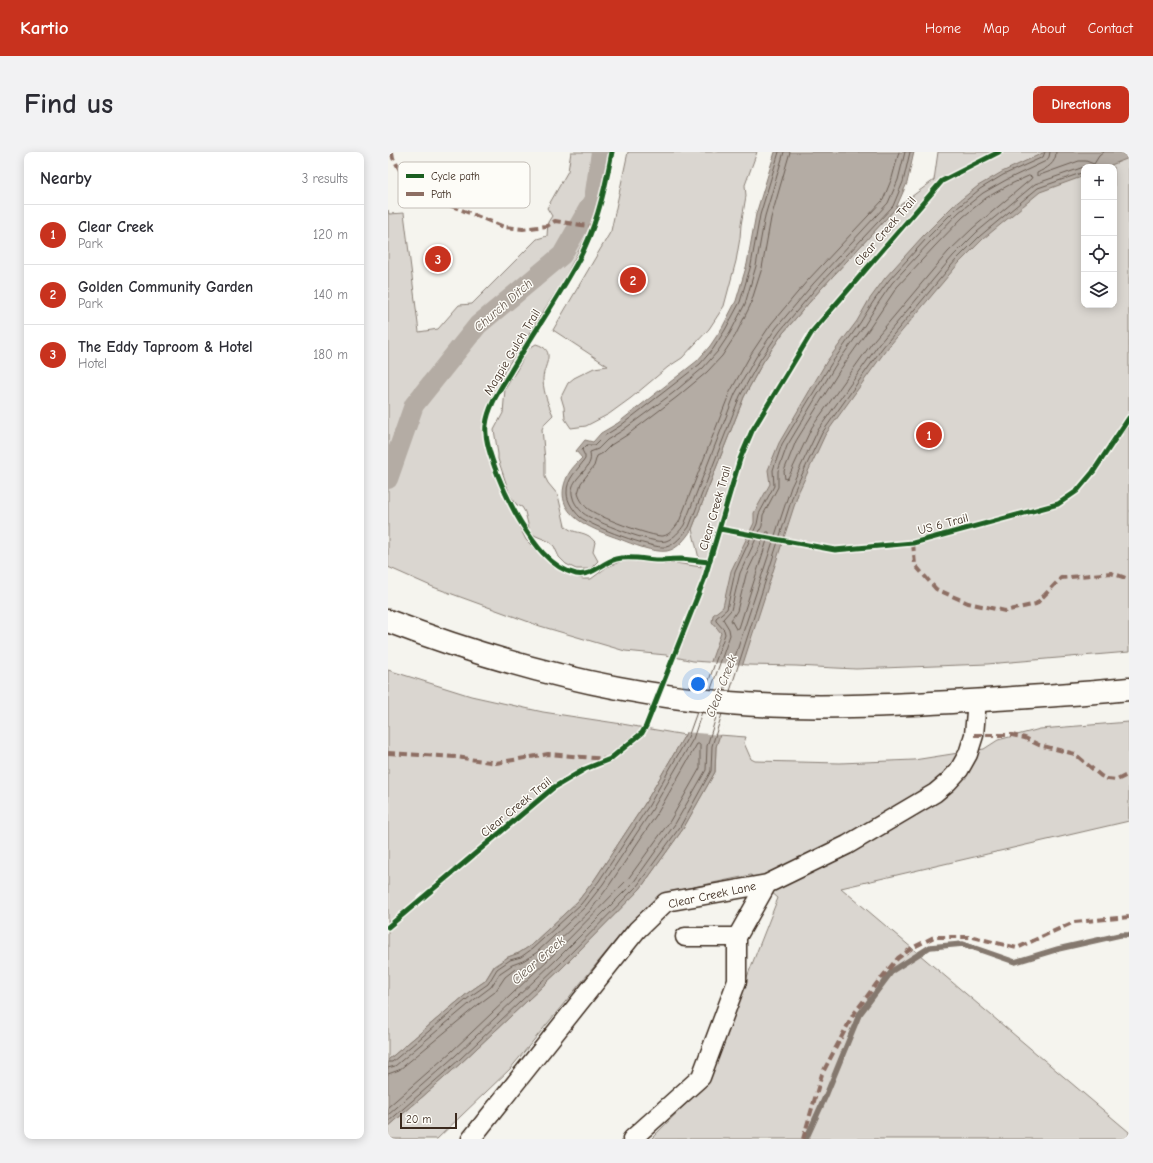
<!DOCTYPE html>
<html lang="en">
<head>
<meta charset="utf-8">
<style>
  :root { --surface:#fff; --page:#f2f2f3; --text:#2b2b33; --muted:#7c7c81; --line:#e1e1e2; --accent:#c8321e }
  body { margin:0; font-family:"Comic Neue",sans-serif; background:var(--page); color:var(--text) }
  .controls { position:absolute; right:12px; top:12px; display:grid; overflow:hidden; border-radius:8px; box-shadow:0 2px 10px #0003 }
  .controls button { width:36px; height:36px; display:grid; place-items:center; padding:0; border:0; border-bottom:1px solid var(--line); background:var(--surface); color:var(--text); font:20px sans-serif }
  .scale { position:absolute; left:12px; bottom:10px; width:57px; box-sizing:border-box; padding-left:4px; border:2px solid #3b2a1e; border-top:0; font-size:11px; line-height:14px; white-space:nowrap; color:#3b2a1e; -webkit-text-stroke:3px #fdfcf7; paint-order:stroke }
  .you { position:absolute; left:310px; top:532px; width:14px; height:14px; margin:-10px; border:3px solid #fff; border-radius:50%; background:#1a73e8; box-shadow:0 0 0 6px #1a73e833 }
  .badge { display:grid; place-items:center; width:26px; height:26px; border-radius:50%; background:var(--accent); color:#fff; font-size:13px; font-weight:700 }
  .pin { position:absolute; translate:-50% -50%; border:2px solid #fff; box-shadow:0 1px 4px #0006 }
  .list { margin:0; padding:0; list-style:none }
  h2 { display:flex; justify-content:space-between; align-items:center; height:52px; margin:0; padding:0 16px; font-size:17px }
  h2 small { font-size:13px; font-weight:400; color:var(--muted) }
  .list li { display:grid; grid-template-columns:26px 1fr auto; gap:12px; align-items:center; box-sizing:border-box; height:60px; padding:0 16px; border-top:1px solid var(--line) }
  .list b { display:block; font-size:15px; white-space:nowrap }
  .list p { margin:0; font-size:13px; white-space:nowrap; color:var(--muted) }
  .list em { font-size:13px; font-style:normal; color:var(--muted) }
  .icon { flex:none; width:22px; height:22px; fill:none; stroke:currentColor; stroke-width:2; stroke-linecap:round; stroke-linejoin:round }
  .map { position:relative; flex:none; width:741px; height:987px; overflow:hidden; border-radius:8px }
  header { display:flex; align-items:center; gap:24px; box-sizing:border-box; height:56px; padding:0 20px; background:var(--accent); color:#fff }
  header strong { font-size:19px }
  nav { display:flex; gap:22px; margin-inline-start:auto; font-size:14px }
  .intro { display:flex; align-items:center; justify-content:space-between; box-sizing:border-box; height:96px; padding:0 24px }
  h1 { margin:0; font-size:28px }
  .button { padding:10px 18px; border-radius:8px; background:var(--accent); color:#fff; font-size:14px; font-weight:700 }
  main { display:flex; gap:24px; padding:0 24px }
  aside { flex:1; background:var(--surface); border-radius:8px; box-shadow:0 2px 10px #0003 }
  .map>svg:first-child { display:block }
  .green { fill:#dad6d0; stroke:#8a8077; fill-rule:evenodd }
  .water { fill:#b4aca4; stroke:#84786e }
  .pier { fill:#f5f4ee }
  .lines { fill:none; stroke-linecap:round; stroke-linejoin:round }
  .shore { stroke:#6b5e54; stroke-width:1 }
  .stream { stroke:#84786e; stroke-width:5.5 }
  .canal { stroke:#b4aca4; stroke-width:20 }
  .minor-casing { stroke:#3b2a1e; stroke-width:21 }
  .highway-casing { stroke:#3b2a1e; stroke-width:25 }
  .minor { stroke:#fdfcf7; stroke-width:18 }
  .highway { stroke:#fdfcf7; stroke-width:22 }
  .quiet { stroke:#8d6e63; stroke-width:4; stroke-dasharray:8 4; stroke-linecap:butt }
  .cycleway-casing { stroke:#fdfcf7; stroke-width:8 }
  .cycleway { stroke:#1b5e20; stroke-width:5 }
  .labels { text-anchor:middle; dominant-baseline:central; stroke-width:3; stroke-linejoin:round; paint-order:stroke }
  .street-label { font-size:12px; fill:#3b2a1e; stroke:#fdfcf7 }
  .water-label { font-size:13px; font-style:italic; fill:#65584d; stroke:#fdfcf7 }
  .key { fill:#fdfcf7; stroke:#c3bdb6; stroke-width:1 }
  .key-label { font-size:11px; fill:#3b2a1e }
</style>
</head>
<body>
<header>
<strong>Kartio</strong>
<nav><a>Home</a><a>Map</a><a>About</a><a>Contact</a></nav>
</header>
<div class="intro"><h1>Find us</h1><a class="button">Directions</a></div>
<main>
<aside>
<h2>Nearby<small>3 results</small></h2>
<ul class="list">
<li><span class="badge">1</span><div><b>Clear Creek</b><p>Park</p></div><em>120 m</em></li>
<li><span class="badge">2</span><div><b>Golden Community Garden</b><p>Park</p></div><em>140 m</em></li>
<li><span class="badge">3</span><div><b>The Eddy Taproom &amp; Hotel</b><p>Hotel</p></div><em>180 m</em></li>
</ul>
</aside>
<div class="map">
<svg width="741" height="987" viewBox="0 0 741 987">
  <rect width="100%" height="100%" fill="#f5f4ee"/>
  <filter id="ink" filterUnits="userSpaceOnUse"><feTurbulence type="fractalNoise" baseFrequency=".025" numOctaves="2"/><feDisplacementMap in="SourceGraphic" scale="8" xChannelSelector="R" yChannelSelector="G"/><feConvolveMatrix kernelMatrix="1 2 1 2 8 2 1 2 1" color-interpolation-filters="sRGB"/></filter>
  <g filter="url(#ink)">
    <path class="green" d="M183 0H221L207 63 199 82 175 129 117 218 95 272 104 312 122 356 138 388 165 415 171 417 177 422 195 427H203L219 415 234 409 287 411 313 415 304 377 356 245 375 210 395 181 432 138 508 56 546 28 550 0H741V500L599 512 468 517 408 514 360 513 305 509 278 503 237 499 152 474 45 435 0 415V58L1 62 16 61 31 180 50 177 71 153 84 152 149 87 159 84 160 70 164 64 159 56 180 19ZM696 15H726V153H696Z
      M240 0H369L357 33 358 44 353 73 352 86 348 109 336 154 321 177 294 206 280 215 243 246 221 262 198 274 183 276 177 267 176 255 173 245 180 231 186 226 206 216 220 214 165 178 223 79Z
      M148 192C171 199 154 214 155 229 156 242 160 252 165 263L157 271 154 277 157 308V325L160 331 170 343 177 374C184 381 191 379 199 383 202 384 204 387 207 390L205 400 210 409 202 417H188L178 412 171 405 166 394 160 389 148 384 142 380 137 360 134 355 129 353 122 343 110 307V302L106 278 115 261 117 237 130 216 139 199 143 195Z
      M0 518 83 544 155 560 234 572 297 583 256 653 207 727 190 749 142 794 131 801 120 805 106 814 97 829 81 840 0 908Z
      M741 570V669L453 736 741 980V987H263L317 932 390 746 363 723 277 741 238 776 122 917 49 987H0V975L73 911 175 815 252 737 295 677 327 620 328 595 331 583 358 585 356 591 363 607 367 609 452 611 526 608 596 597 610 588 652 577Z"/>
    <path class="water" d="M387 0H526L519 31 508 56 432 138 395 181 375 210 356 245 304 377C298 386 290 397 279 399 266 401 244 392 232 387 204 377 162 363 179 325 182 318 189 311 194 306L188 299 197 288 205 290 213 281 230 271 309 209 322 194 334 176 348 149 359 112 368 62Z
      M657 0H741V6L718 15H696V24L652 40 595 87 571 111 498 198 437 283 411 339 328 595 327 620 295 677 252 737 175 815 73 911 0 975V908L81 840 97 829 106 815 120 805 131 801 142 794 190 749 207 727 256 653 297 583 333 481 324 470 325 463 335 455 343 419 366 371V361L382 332 380 318 391 291 439 209 469 169 481 148 497 126 535 84 565 54 590 34 614 20Z"/>
    <path class="pier" d="M321 510 356 513 333 583 296 580Z"/>
    <g class="lines">
      <path class="shore" d="M391 0 372 63 363 113 352 150 337 178 325 197 312 212 232 274 216 284 207 293H199L194 298 197 304V307C190 318 178 327 179 341 179 350 186 359 192 365 203 374 263 397 278 395 287 393 295 383 301 375L352 244 372 208 392 179 429 135 505 54 515 30 522 0
        M396 0 377 64 368 114 357 152 342 181 330 199 315 216 285 241 235 278 219 288 210 297 202 300C202 302 203 306 202 309 198 322 179 329 185 346 186 351 191 357 195 361 205 369 266 393 278 389 286 386 292 379 296 373L347 242 368 205 388 176 425 132 500 51 510 28 517 0
        M402 0 383 66 374 116 362 154 347 184 334 204 319 220 289 245 239 283 223 293 215 301 209 304 206 314 193 331 190 341C191 346 195 352 199 356 208 364 263 385 275 384 282 383 287 375 291 370L342 240 363 202 383 172 420 128 495 48 504 26 511 0
        M668 0C668 12 659 16 649 21V24L691 9H698L706 12 711 4 716 0
        M641 24 644 25 643 27 585 76 560 100 486 188 424 275 400 326 397 327 396 319 408 289 452 218 481 177 509 135 546 95 575 65 598 46 621 33Z
        M379 380H381V382L351 476 348 477 343 468 349 459 358 423Z
        M318 537 337 482 336 478 328 469V466L339 457 347 420 369 372 371 362 386 334 385 318 394 292 443 212 472 171 485 150 501 128 538 87 568 57 592 37 615 23 655 5 657 0
        M323 537 342 483 341 477 335 467 343 458 352 421 374 374 375 363 390 335V319L399 294 447 214 476 174 489 153 504 131 541 91 571 60 595 41 618 28 658 9 661 5 662 0
        M336 538 403 335 430 278 491 192 565 104 589 80 647 32 696 15
        M342 539 407 337 434 281 495 195 568 108 592 84 650 36 696 20
        M0 910H4L84 843 100 832 109 817 122 808 133 805 144 797 193 752 211 729 260 655 300 585 309 560
        M0 916 7 914 87 847 103 835 112 821 124 813 135 809 148 801 197 755 215 732 264 658 305 587 314 560
        M0 922 11 918 91 852 107 840 117 825 126 818 139 814 152 806 202 759 220 735 269 662 309 592H312V616L282 669 240 727 164 804 63 900 0 955
        M0 963 67 904 168 808 245 731 287 672 318 618 319 594 329 562
        M0 970 71 908 172 812 249 734 292 675 323 619 324 594 334 562"/>
      <path class="stream" d="M418 987 439 941 471 863 504 819 542 795 575 792 627 810 670 797 732 783H741"/>
      <path class="canal" d="M0 327 26 253 90 173 174 103 206 47 213 0"/>
      <defs>
        <path id="minor" d="M297 785H349
          M83 987 249 778 278 750 379 732 459 693 547 641 560 630 571 618 580 602 586 583 589 548
          M244 987 313 925 349 829V785L379 732"/>
        <path id="highway" d="M0 469C107 510 226 542 341 551 415 557 490 554 564 550 623 546 682 543 741 537"/>
      </defs>
      <use href="#minor" class="minor-casing"/>
      <use href="#highway" class="highway-casing"/>
      <use href="#minor" class="minor"/>
      <use href="#highway" class="highway"/>
      <path class="quiet" d="M4 0 5 6 20 32 49 48 116 75 135 77 159 74 167 69 206 75
        M525 391 527 413 548 437 580 451 617 459 648 452 673 426 723 421 741 427
        M586 583H624L637 586 651 593 687 602 713 624 720 627 729 628 741 622
        M0 601 68 605 108 611 160 602 218 607
        M415 987 434 922 465 863 489 831 510 806 524 796 546 785H585L629 796 686 770 741 765"/>
      <defs>
        <path id="cycleway" d="M224 0C216 42 207 81 185 118 166 152 143 185 123 219 113 236 100 254 98 273 95 296 120 349 132 369 145 390 162 416 188 422 204 425 213 411 228 407 240 404 256 407 268 408 277 408 285 407 293 407 303 408 312 409 321 410
          M332 377 447 398 525 391 670 352 689 339 705 320 741 266
          M0 775 165 636 197 617 222 607 254 581 258 574 316 428 352 307 364 279 424 180 554 29 611 0"/>
      </defs>
      <use href="#cycleway" class="cycleway-casing"/>
      <use href="#cycleway" class="cycleway"/>
    </g>
  </g>
  <g class="labels">
    <g class="street-label">
      <text transform="translate(497 79) rotate(-49)">Clear Creek Trail</text>
      <text transform="translate(124 200) rotate(-59)">Magpie Gulch Trail</text>
      <text transform="translate(327 356) rotate(-74)">Clear Creek Trail</text>
      <text transform="translate(555 372) rotate(-15)">US 6 Trail</text>
      <text transform="translate(128 655) rotate(-39)">Clear Creek Trail</text>
      <text transform="translate(324 743) rotate(-12)">Clear Creek Lane</text>
    </g>
    <g class="water-label">
      <text transform="translate(115 153) rotate(-41)">Church Ditch</text>
      <text transform="translate(333 534) rotate(-69)">Clear Creek</text>
      <text transform="translate(150 808) rotate(-41)">Clear Creek</text>
    </g>
  </g>
  <rect x="10" y="10" width="132" height="46" rx="6" class="key"/>
  <rect x="18" y="22" width="18" height="4" fill="#1b5e20"/>
  <rect x="18" y="40" width="18" height="4" fill="#8d6e63"/>
  <g class="key-label">
    <text x="43" y="28">Cycle path</text>
    <text x="43" y="46">Path</text>
  </g>
</svg>
<div class="controls">
<button>+</button>
<button>−</button>
<button><svg class="icon" aria-label="locate" viewBox="0 0 24 24"><circle cx="12" cy="12" r="6"/><path d="M12 2v4M12 18v4M2 12h4M18 12h4"/></svg></button>
<button><svg class="icon" aria-label="layers" viewBox="0 0 24 24"><path d="M12 4l9 5-9 5-9-5zM3 14l9 5 9-5"/></svg></button>
</div>
<div class="scale">20 m</div>
<div class="you"></div>
<div class="pin badge" style="left:541px;top:283px">1</div>
<div class="pin badge" style="left:245px;top:128px">2</div>
<div class="pin badge" style="left:50px;top:107px">3</div>
</div>
</main>
</body>
</html>
